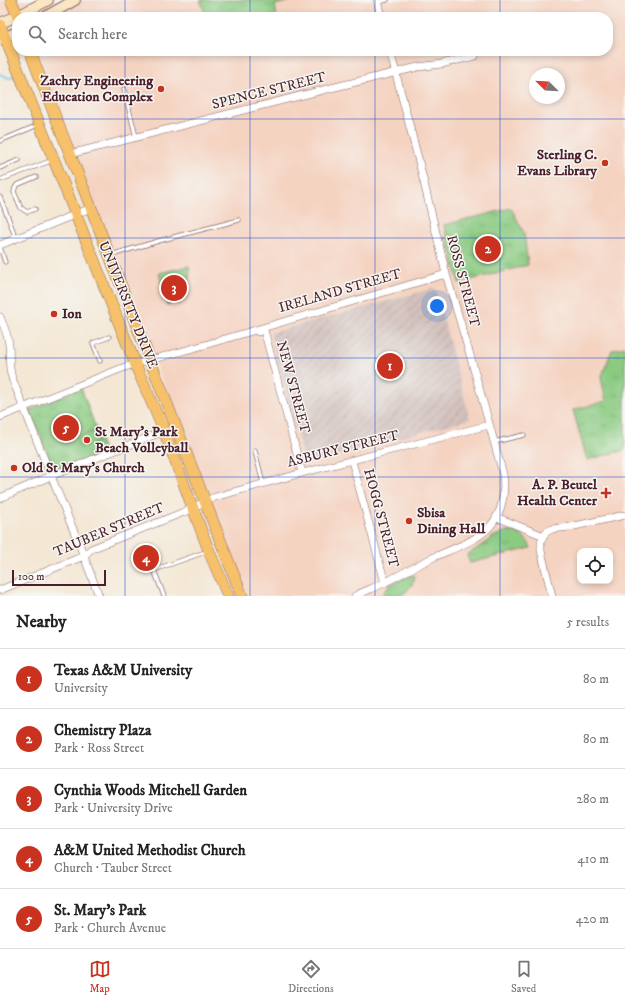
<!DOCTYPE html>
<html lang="en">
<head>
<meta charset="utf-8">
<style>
  :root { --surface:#fff; --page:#f6f6f6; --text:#222; --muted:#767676; --line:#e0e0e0; --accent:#c8321e }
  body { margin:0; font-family:"IM FELL DW Pica",serif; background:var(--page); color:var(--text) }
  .controls { position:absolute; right:12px; bottom:12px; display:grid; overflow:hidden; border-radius:8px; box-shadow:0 2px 6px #0003 }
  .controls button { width:36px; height:36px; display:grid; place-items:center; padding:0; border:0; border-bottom:1px solid var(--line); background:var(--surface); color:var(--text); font:20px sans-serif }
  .compass { position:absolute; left:529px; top:68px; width:36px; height:36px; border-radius:50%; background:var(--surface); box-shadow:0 2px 6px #0003; rotate:294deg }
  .scale { position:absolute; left:12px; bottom:10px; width:94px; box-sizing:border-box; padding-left:4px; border:2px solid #4a1f2b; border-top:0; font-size:11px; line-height:14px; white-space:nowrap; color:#4a1f2b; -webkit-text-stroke:3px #f6f6f2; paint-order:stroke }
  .you { position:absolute; left:437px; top:306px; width:14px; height:14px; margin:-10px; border:3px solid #fff; border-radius:50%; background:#1a73e8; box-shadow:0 0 0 6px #1a73e833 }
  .badge { display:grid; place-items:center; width:26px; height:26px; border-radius:50%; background:var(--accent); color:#fff; font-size:13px; font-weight:700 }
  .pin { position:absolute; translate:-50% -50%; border:2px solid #fff; box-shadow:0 1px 4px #0006 }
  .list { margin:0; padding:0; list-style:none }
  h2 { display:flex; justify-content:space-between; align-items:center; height:52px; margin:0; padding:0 16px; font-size:17px }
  h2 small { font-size:13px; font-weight:400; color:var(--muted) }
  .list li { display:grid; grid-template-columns:26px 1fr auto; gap:12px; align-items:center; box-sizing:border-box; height:60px; padding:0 16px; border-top:1px solid var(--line) }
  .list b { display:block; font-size:15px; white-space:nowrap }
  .list p { margin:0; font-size:13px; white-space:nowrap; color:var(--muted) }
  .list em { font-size:13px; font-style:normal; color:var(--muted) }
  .icon { flex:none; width:22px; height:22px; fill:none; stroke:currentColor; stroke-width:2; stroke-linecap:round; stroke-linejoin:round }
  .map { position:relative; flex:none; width:625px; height:596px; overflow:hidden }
  .search { position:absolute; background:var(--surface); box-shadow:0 2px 6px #0003; left:12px; right:12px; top:12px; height:44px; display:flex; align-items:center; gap:10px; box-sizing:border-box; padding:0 14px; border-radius:16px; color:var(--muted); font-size:15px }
  .sheet { height:352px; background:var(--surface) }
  nav { display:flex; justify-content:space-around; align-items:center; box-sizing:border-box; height:56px; border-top:1px solid var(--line); background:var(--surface); font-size:11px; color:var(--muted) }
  nav a { display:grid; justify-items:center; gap:2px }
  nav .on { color:var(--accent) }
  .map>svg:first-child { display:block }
  .built { fill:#f5d3c1; fill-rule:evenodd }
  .industrial { fill:url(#industrial-furrows) }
  .grass { fill:url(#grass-tufts); stroke:#6a7456 }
  .garden { fill:#8aca81; stroke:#6a7456 }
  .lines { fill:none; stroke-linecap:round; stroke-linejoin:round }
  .stream { stroke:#6cc2e9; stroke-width:2 }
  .lane-casing { stroke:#866566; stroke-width:5 }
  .street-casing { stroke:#866566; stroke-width:8 }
  .secondary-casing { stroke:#866566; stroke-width:12 }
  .primary-casing { stroke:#866566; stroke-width:12 }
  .lane { stroke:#fff; stroke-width:3.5 }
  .street { stroke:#fff; stroke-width:7 }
  .secondary { stroke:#fbe6c4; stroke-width:10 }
  .primary { stroke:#f6c16b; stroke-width:11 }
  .grid { fill:none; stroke:#1d4ed8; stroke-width:1; stroke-opacity:0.55 }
  .poi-dot { fill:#c8321e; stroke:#f6f6f2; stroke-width:1.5 }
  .labels { text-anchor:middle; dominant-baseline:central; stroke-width:3; stroke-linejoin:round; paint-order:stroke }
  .poi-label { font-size:14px; font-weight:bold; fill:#4a1f2b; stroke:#f6f6f2; text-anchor:start }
  .street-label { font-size:14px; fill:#4a1f2b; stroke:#f6f6f2 }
</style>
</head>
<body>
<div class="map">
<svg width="625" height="596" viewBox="0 0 625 596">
  <defs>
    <pattern id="industrial-furrows" width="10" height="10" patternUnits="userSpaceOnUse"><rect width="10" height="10" fill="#d1c0bc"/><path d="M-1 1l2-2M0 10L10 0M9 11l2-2" fill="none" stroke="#b5a5a2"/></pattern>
    <pattern id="grass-tufts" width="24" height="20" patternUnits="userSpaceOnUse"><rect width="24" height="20" fill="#8aca81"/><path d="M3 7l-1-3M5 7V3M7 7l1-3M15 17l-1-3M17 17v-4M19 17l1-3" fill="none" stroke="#79ad70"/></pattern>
  </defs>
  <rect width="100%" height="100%" fill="#f6f6f2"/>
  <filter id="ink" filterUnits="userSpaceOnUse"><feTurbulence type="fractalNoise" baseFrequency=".025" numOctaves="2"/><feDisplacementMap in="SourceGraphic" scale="8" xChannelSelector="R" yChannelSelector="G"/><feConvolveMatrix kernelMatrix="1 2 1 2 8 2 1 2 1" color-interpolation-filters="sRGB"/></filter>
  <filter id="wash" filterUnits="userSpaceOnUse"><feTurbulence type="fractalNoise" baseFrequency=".012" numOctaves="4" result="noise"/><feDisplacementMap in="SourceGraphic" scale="16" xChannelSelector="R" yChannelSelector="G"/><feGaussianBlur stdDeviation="0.9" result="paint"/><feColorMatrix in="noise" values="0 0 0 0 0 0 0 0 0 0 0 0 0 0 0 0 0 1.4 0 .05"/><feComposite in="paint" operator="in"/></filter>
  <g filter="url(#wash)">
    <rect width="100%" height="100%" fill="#f4e7d4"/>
    <path class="built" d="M0 0H625V596H246L81 173 47 76 37 51H608V17H23L20 9 0 18ZM535 74H559V98H535ZM580 551H610V581H580Z"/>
    <path class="industrial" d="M435 288 470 419 305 463 270 333Z"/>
    <path class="grass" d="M200 0H294L275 5 277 17H207Z
      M511 208 524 233 528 265 459 283 444 225Z
      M625 347V450L587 460 573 410 606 401 601 378 612 350Z
      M81 388 105 453 54 471 30 410Z
      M506 531C518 531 527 537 531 548L470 563 467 555 485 543 493 537Z
      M412 575 415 576C415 583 406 594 399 596 393 596 387 596 382 596 387 583 400 580 412 575Z"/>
    <path class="garden" d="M189 266C191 275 189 282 184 291L189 294 186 298 179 304 177 301 167 305 159 273Z
      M94 431 98 442 80 448 76 438Z"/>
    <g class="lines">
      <path class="stream" d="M0 74 9 78 13 76 17 78"/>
    </g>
  </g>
  <g filter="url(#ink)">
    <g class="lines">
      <defs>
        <path id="lane" d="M378 2 387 0
          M124 89 136 137
          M0 141 38 125
          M0 168 19 160
          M0 180 53 160
          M0 197 16 238
          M35 209 27 212 21 208 14 192 15 188 17 185 36 177
          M0 247 5 262
          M111 255 162 240 239 220
          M100 361 93 343 109 337
          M494 442 524 435
          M255 451 263 483
          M164 596 154 570 208 551"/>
        <path id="street" d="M377 0 381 17
          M70 154 331 88 418 67 441 64 475 56
          M0 245 91 208
          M0 317C4 326 8 335 9 345 10 356 8 366 12 378L51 476 80 546 99 596
          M258 332 264 330 302 473
          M0 417 125 367 201 346 446 274
          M352 461 385 583
          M0 498 51 476 164 431
          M496 517 544 536
          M0 590 84 556 91 549 184 512 215 497 302 473 489 425
          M355 596C365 591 376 587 386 582 401 574 416 566 432 558 451 549 479 541 492 524 503 510 505 491 503 474L470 355 446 274 419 162 390 51
          M552 596 541 551V542L542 539 546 532 552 529 570 527 625 515"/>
        <path id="secondary" d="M45 17 75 0
          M0 23 18 16 48 0
          M0 39 17 32"/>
        <path id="primary" d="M11 0 18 17
          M0 25 139 373 164 431 209 551 228 596
          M30 51C56 120 84 188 110 257 154 370 197 483 242 596"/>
      </defs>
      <use href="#lane" class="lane-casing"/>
      <use href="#street" class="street-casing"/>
      <use href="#secondary" class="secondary-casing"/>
      <use href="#primary" class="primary-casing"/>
      <use href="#lane" class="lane"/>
      <use href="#street" class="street"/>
      <use href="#secondary" class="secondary"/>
      <use href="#primary" class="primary"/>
    </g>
  </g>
  <path class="grid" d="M125 0V17M250 0V17M375 0V17M500 0V17M125 51V596M250 51V596M375 51V596M500 51V596M0 119H625M0 238H625M0 358H625M0 477H625"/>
  <g class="poi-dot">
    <circle cx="161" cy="89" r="4"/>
    <circle cx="605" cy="163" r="4"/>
    <circle cx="54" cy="314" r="4"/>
    <circle cx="87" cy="440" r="4"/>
    <circle cx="14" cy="468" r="4"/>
    <path d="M604 487h4v4h4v4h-4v4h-4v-4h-4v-4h4z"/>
    <circle cx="409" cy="521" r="4"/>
  </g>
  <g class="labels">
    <g class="poi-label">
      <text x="153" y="81" text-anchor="end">Zachry Engineering<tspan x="153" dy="16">Education Complex</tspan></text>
      <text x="597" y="155" text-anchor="end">Sterling C.<tspan x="597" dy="16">Evans Library</tspan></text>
      <text x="62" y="314">Ion</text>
      <text x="95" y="432">St Mary's Park<tspan x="95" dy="16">Beach Volleyball</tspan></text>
      <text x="22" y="468">Old St Mary's Church</text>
      <text x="597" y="485" text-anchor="end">A. P. Beutel<tspan x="597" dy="16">Health Center</tspan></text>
      <text x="417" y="513">Sbisa<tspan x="417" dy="16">Dining Hall</tspan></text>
    </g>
    <g class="street-label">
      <text transform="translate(269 91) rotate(-14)">SPENCE STREET</text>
      <text transform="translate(463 281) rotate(75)">ROSS STREET</text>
      <text transform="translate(340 291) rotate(-16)">IRELAND STREET</text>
      <text transform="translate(128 305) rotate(68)">UNIVERSITY DRIVE</text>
      <text transform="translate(293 387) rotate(75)">NEW STREET</text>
      <text transform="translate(343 449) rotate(-14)">ASBURY STREET</text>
      <text transform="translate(381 518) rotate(75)">HOGG STREET</text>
      <text transform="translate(109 530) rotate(-23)">TAUBER STREET</text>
    </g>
  </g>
</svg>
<div class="controls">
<button><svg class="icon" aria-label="locate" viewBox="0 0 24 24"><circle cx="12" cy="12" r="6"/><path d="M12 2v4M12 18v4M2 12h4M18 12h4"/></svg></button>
</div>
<svg class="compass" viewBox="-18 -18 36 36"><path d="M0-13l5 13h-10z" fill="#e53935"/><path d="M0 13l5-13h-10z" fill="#767676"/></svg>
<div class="scale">100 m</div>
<div class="you"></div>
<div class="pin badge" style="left:390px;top:366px">1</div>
<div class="pin badge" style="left:488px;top:249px">2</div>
<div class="pin badge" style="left:174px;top:288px">3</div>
<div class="pin badge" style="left:146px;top:558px">4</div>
<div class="pin badge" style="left:66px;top:428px">5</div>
<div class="search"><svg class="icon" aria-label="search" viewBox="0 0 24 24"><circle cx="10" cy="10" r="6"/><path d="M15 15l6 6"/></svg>Search here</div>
</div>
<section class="sheet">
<h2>Nearby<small>5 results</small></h2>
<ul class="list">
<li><span class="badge">1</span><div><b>Texas A&amp;M University</b><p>University</p></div><em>80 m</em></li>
<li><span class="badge">2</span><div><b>Chemistry Plaza</b><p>Park · Ross Street</p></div><em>80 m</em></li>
<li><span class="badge">3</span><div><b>Cynthia Woods Mitchell Garden</b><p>Park · University Drive</p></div><em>280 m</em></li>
<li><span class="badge">4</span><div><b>A&amp;M United Methodist Church</b><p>Church · Tauber Street</p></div><em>410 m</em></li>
<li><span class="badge">5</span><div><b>St. Mary's Park</b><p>Park · Church Avenue</p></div><em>420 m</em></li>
</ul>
</section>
<nav>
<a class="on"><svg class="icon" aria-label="map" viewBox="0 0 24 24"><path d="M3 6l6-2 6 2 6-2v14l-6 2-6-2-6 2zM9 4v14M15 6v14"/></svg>Map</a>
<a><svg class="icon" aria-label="directions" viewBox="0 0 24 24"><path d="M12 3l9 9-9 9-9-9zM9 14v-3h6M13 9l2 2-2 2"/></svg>Directions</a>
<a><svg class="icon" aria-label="saved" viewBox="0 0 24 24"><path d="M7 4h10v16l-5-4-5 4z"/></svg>Saved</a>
</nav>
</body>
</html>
